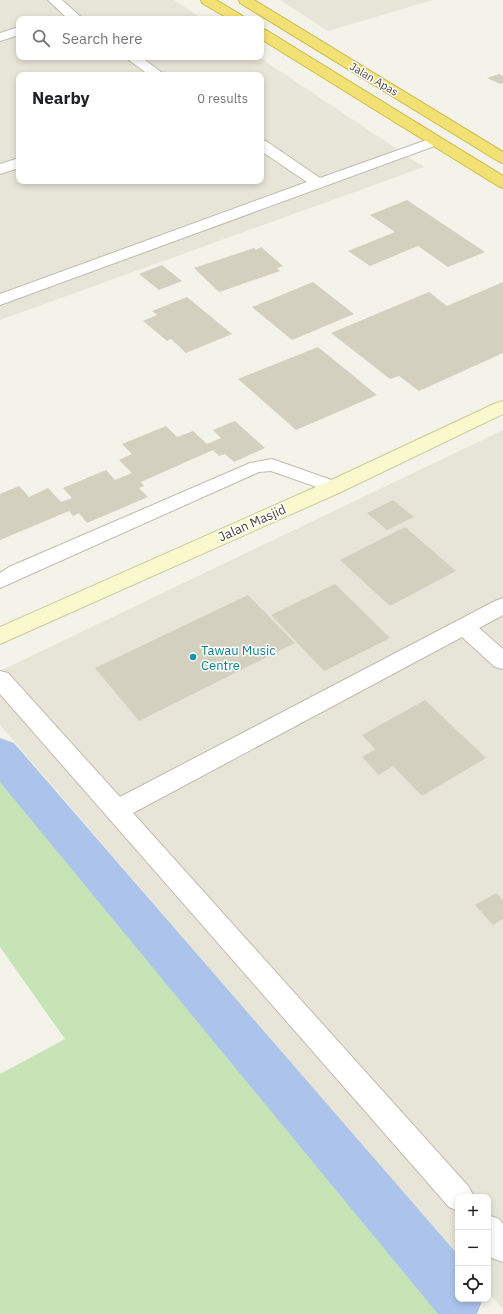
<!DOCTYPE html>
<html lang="en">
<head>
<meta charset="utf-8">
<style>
  :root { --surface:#fff; --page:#f2f2f2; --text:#202124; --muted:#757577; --line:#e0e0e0 }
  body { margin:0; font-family:"IBM Plex Sans",sans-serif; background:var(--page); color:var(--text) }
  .controls { position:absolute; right:12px; bottom:12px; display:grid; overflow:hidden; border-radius:8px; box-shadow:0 2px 6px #0003 }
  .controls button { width:36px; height:36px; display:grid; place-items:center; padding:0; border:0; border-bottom:1px solid var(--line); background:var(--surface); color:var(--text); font:20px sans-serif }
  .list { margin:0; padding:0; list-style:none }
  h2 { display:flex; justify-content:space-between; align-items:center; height:52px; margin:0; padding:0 16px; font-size:17px }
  h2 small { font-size:13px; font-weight:400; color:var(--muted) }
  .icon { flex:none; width:22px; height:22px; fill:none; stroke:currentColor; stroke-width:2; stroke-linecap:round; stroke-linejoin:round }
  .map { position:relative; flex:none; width:503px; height:1314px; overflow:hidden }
  .search { position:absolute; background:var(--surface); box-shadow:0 2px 6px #0003; left:16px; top:16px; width:248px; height:44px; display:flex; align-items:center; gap:10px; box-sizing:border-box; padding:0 14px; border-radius:8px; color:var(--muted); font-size:15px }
  .panel { position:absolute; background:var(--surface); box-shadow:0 2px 6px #0003; left:16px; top:72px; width:248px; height:112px; border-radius:8px }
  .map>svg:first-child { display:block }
  .residential { fill:#e7e5d8; fill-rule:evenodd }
  .green { fill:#c6e4b6 }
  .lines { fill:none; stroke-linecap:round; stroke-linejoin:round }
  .canal { fill:#acc4eb; fill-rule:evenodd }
  .building { fill:#d4d0c0 }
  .lane-casing { stroke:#bebcad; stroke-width:2 }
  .street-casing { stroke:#bebcad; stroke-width:2 }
  .secondary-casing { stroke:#ccc99b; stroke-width:2 }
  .highway-casing { stroke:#d1ba47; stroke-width:2 }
  .lane { fill:#fff; fill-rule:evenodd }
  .street { fill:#fff; fill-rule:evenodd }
  .secondary { fill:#faf8cd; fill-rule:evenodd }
  .highway { fill:#f2e276; fill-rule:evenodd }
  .culture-dot { fill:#0f9aa8; stroke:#fff; stroke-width:1.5 }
  .labels { text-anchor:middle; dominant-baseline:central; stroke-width:3; stroke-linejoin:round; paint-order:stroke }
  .far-street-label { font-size:11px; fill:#474439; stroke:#fff }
  .street-label { font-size:13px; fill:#474439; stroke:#fff }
  .culture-label { font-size:13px; fill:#0d838f; stroke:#fff; text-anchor:start }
</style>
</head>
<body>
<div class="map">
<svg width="503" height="1314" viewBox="0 0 503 1314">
  <rect width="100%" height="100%" fill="#f3f3ea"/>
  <path class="residential" d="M0 0H174L202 19H19V57H259L424 167 0 320ZM19 75H261V181H19Z
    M280 0H433L328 31Z
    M503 430V1309L488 1292V1197H458V1257L0 725V671Z"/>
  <path class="green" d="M0 776 452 1314H0V1074L65 1039 0 947Z"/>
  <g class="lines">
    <path class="canal" d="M0 738 14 743 458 1255V1299H483L477 1314H438L0 782Z"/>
  </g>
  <path class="building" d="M499 74 503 76V83L500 84 487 78Z
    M407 200 485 252 448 267 418 246 370 266 348 251 395 232 370 215Z
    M261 247 283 266 277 268 280 271 219 292 194 268 254 248 256 250Z
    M162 265 182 281 159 290 139 274Z
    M313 282 354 314 292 340 252 307Z
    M503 282V353L419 391 399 376 390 379 331 333 429 292 447 306Z
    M187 297 232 334 186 353 171 339 167 341 143 321 157 315 152 311Z
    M318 347 377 395 296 430 238 379Z
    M235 421 265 448 234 462 225 454 219 456 213 450 141 482 144 486 139 488 148 497 87 523 79 513 73 516 69 511 0 540V494L19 486 29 497 48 488 61 502 72 498 63 488 106 470 115 480 132 473 119 460 132 454 122 444 166 426 177 437 193 431 207 444 221 438 213 430Z
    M393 500 414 517 387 530 367 513Z
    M405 527 456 571 390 606 340 560Z
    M335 584 390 638 324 671 271 615Z
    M248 595 295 643 139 721 95 668Z
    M425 700 486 758 422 796 393 766 379 775 362 757 375 749 362 735Z
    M496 893 503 900V919L493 925 475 905Z"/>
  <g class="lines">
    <defs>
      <path id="lane" d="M272 459 340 483 343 487 340 491 334 493 271 471 259 472 0 588V573L9 567 250 463Z"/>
      <path id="street" d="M48 0H62L83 19H68Z
        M19 27V35L0 41V33Z
        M125 57H141L165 75H149Z
        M435 137 440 138 442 141 440 144 0 305V294L307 182 261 151V140L266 141 320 178Z
        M19 158V168L0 174V164Z
        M503 598V615L479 628 503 649V669L495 667 462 637 133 813 469 1187 474 1197H458V1211L449 1207 0 694V671L8 673 120 797 495 601Z
        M488 1215 499 1219 503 1224V1262L492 1258 488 1253Z"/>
      <path id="secondary" d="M503 401V414L341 492 0 644V627L327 482 496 403Z"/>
      <path id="highway" d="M201 0H216L243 16 245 19H229L202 3Z
        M239 0H254L503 152V163L498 161 240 3Z
        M261 29 266 30 503 176V188L498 186 261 39Z"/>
    </defs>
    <use href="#lane" class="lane-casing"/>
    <use href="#street" class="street-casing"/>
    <use href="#secondary" class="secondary-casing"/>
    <use href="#highway" class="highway-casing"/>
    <use href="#lane" class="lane"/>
    <use href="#street" class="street"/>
    <use href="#secondary" class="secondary"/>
    <use href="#highway" class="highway"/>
  </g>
  <circle class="culture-dot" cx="193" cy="657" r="4"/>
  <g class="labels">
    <g class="far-street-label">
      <text transform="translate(374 79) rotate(31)">Jalan Apas</text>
    </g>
    <g class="street-label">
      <text transform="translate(252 523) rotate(-24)">Jalan Masjid</text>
    </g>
    <g class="culture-label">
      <text x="201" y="650">Tawau Music<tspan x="201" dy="15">Centre</tspan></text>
    </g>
  </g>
</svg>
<div class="controls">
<button>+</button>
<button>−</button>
<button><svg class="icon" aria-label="locate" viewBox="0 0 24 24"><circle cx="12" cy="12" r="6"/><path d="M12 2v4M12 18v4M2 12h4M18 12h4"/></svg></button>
</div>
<div class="search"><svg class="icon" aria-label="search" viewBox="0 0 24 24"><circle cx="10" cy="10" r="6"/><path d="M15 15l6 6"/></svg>Search here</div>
<section class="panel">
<h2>Nearby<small>0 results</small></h2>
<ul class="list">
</ul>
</section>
</div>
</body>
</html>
